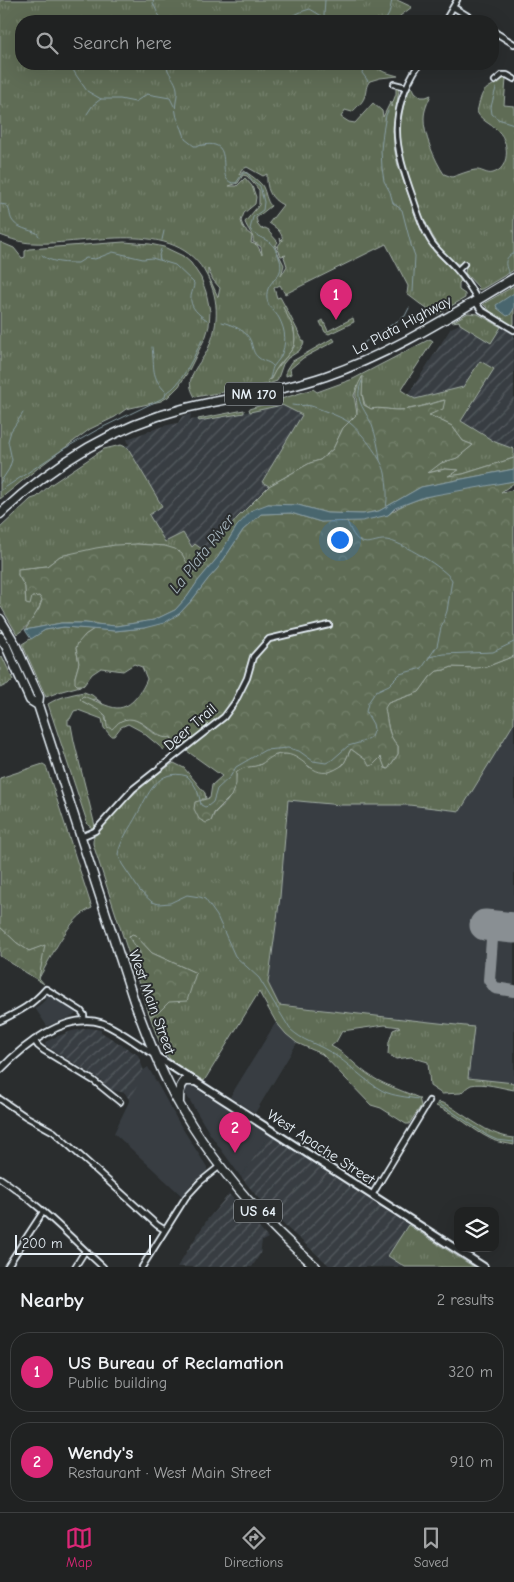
<!DOCTYPE html>
<html lang="en">
<head>
<meta charset="utf-8">
<style>
  :root { --surface:#202222; --page:#2d2f2f; --text:#f1f3f6; --muted:#a2a4a5; --line:#3d3f40; --accent:#db2777 }
  body { margin:0; font-family:"Comic Neue",sans-serif; background:var(--page); color:var(--text) }
  .controls { position:absolute; right:15px; bottom:15px; display:grid; overflow:hidden; border-radius:10px; box-shadow:0 5px 20px #0002 }
  .controls button { width:45px; height:45px; display:grid; place-items:center; padding:0; border:0; border-bottom:1px solid var(--line); background:var(--surface); color:var(--text); font:25px sans-serif }
  .scale { position:absolute; left:15px; bottom:12px; width:136px; box-sizing:border-box; padding-left:5px; border:2px solid #e8f1f8; border-top:0; font-size:14px; line-height:18px; white-space:nowrap; color:#e8f1f8; -webkit-text-stroke:4px #2a2d2e; paint-order:stroke }
  .you { position:absolute; left:339px; top:539px; width:18px; height:18px; margin:-12px; border:4px solid #fff; border-radius:50%; background:#1a73e8; box-shadow:0 0 0 8px #1a73e833 }
  .badge { display:grid; place-items:center; width:32px; height:32px; border-radius:50%; background:var(--accent); color:#fff; font-size:16px; font-weight:700 }
  .pin { position:absolute; translate:-50% -41px; filter:drop-shadow(0 1px 2px #0008) }
  .pin::after { content:''; position:absolute; top:26px; width:18px; height:15px; background:inherit; clip-path:polygon(0 0,100% 0,50% 100%) }
  .list { margin:0; padding:0; list-style:none }
  h2 { display:flex; justify-content:space-between; align-items:center; height:65px; margin:0; padding:0 20px; font-size:21px }
  h2 small { font-size:16px; font-weight:400; color:var(--muted) }
  .list li { display:grid; grid-template-columns:32px 1fr auto; gap:15px; align-items:center; box-sizing:border-box; height:80px; margin:0 10px 10px; padding:0 10px; border:1px solid var(--line); border-radius:20px }
  .list b { display:block; font-size:19px; white-space:nowrap }
  .list p { margin:0; font-size:16px; white-space:nowrap; color:var(--muted) }
  .list em { font-size:16px; font-style:normal; color:var(--muted) }
  .icon { flex:none; width:28px; height:28px; fill:none; stroke:currentColor; stroke-width:2; stroke-linecap:round; stroke-linejoin:round }
  .map { position:relative; flex:none; width:514px; height:1267px; overflow:hidden }
  .search { position:absolute; background:var(--surface); box-shadow:0 5px 20px #0002; left:15px; right:15px; top:15px; height:55px; display:flex; align-items:center; gap:12px; box-sizing:border-box; padding:0 18px; border-radius:20px; color:var(--muted); font-size:19px }
  .sheet { height:245px; background:var(--surface) }
  nav { display:flex; justify-content:space-around; align-items:center; box-sizing:border-box; height:70px; border-top:1px solid var(--line); background:var(--surface); font-size:14px; color:var(--muted) }
  nav a { display:grid; justify-items:center; gap:2px }
  nav .on { color:var(--accent) }
  .map>svg:first-child { display:block }
  .built { fill:#383e43 }
  .industrial { fill:url(#industrial-furrows) }
  .grass { fill:url(#grass-tufts); stroke:#a3aea6; fill-rule:evenodd }
  .forest { fill:url(#forest-crowns); stroke:#a3aea6 }
  .garden { fill:url(#garden-dots); stroke:#a3aea6 }
  .water { fill:#4a666e; stroke:#899ea5 }
  .lines { fill:none; stroke-linecap:round; stroke-linejoin:round }
  .stream { stroke:#899ea5; stroke-width:1 }
  .taxiway { stroke:#898f93; stroke-width:12 }
  .runway { stroke:#898f93; stroke-width:31 }
  .minor-casing { stroke:#e8f1f8; stroke-width:8 }
  .tertiary-casing { stroke:#e8f1f8; stroke-width:9 }
  .secondary-casing { stroke:#e8f1f8; stroke-width:10 }
  .trunk-casing { stroke:#e8f1f8; stroke-width:11 }
  .minor { stroke:#2a2d2e; stroke-width:4.5 }
  .tertiary { stroke:#2a2d2e; stroke-width:5.5 }
  .secondary { stroke:#2a2d2e; stroke-width:6 }
  .trunk { stroke:#2a2d2e; stroke-width:8 }
  .labels { text-anchor:middle; dominant-baseline:central; stroke-width:4; stroke-linejoin:round; paint-order:stroke }
  .shield { fill:#2a2d2e; stroke:#afb6bb; stroke-width:1 }
  .shield-label { font-size:14px; font-weight:bold; fill:#e8f1f8 }
  .street-label { font-size:15px; fill:#e8f1f8; stroke:#2a2d2e }
  .water-label { font-size:16px; font-style:italic; fill:#a9b9c1; stroke:#2a2d2e }
</style>
</head>
<body>
<div class="map">
<svg width="514" height="1267" viewBox="0 0 514 1267">
  <defs>
    <pattern id="industrial-furrows" width="10" height="10" patternUnits="userSpaceOnUse" patternTransform="scale(1.25)"><rect width="10" height="10" fill="#383e43"/><path d="M-1 1l2-2M0 10L10 0M9 11l2-2" fill="none" stroke="#555a5f"/></pattern>
    <pattern id="grass-tufts" width="24" height="20" patternUnits="userSpaceOnUse" patternTransform="scale(1.25)"><rect width="24" height="20" fill="#5e6c54"/><path d="M3 7l-1-3M5 7V3M7 7l1-3M15 17l-1-3M17 17v-4M19 17l1-3" fill="none" stroke="#75816d"/></pattern>
    <pattern id="forest-crowns" width="20" height="18" patternUnits="userSpaceOnUse" patternTransform="scale(1.25)"><rect width="20" height="18" fill="#5e6c54"/><path d="M2 6a3 3 0 1 1 6 0M12 15a3 3 0 1 1 6 0" fill="none" stroke="#75816d"/></pattern>
    <pattern id="garden-dots" width="8" height="8" patternUnits="userSpaceOnUse" patternTransform="scale(1.25)"><rect width="8" height="8" fill="#5e6c54"/><path d="M2 2h.1M6 6h.1" fill="none" stroke="#75816d" stroke-width="1.8" stroke-linecap="round"/></pattern>
  </defs>
  <rect width="100%" height="100%" fill="#2a2d2e"/>
  <filter id="ink" filterUnits="userSpaceOnUse"><feTurbulence type="fractalNoise" baseFrequency=".02" numOctaves="2"/><feDisplacementMap in="SourceGraphic" scale="10" xChannelSelector="R" yChannelSelector="G"/><feConvolveMatrix kernelMatrix="1 2 1 2 8 2 1 2 1" color-interpolation-filters="sRGB"/></filter>
  <g filter="url(#ink)">
    <path class="built" d="M514 723V1083L468 1078 473 1027 266 1003 287 823 288 800 341 805H409L460 811Z
      M47 992 74 1009 76 1012 75 1015 47 1026 35 1008 41 1004 47 998 43 995Z
      M276 1022 297 1043 255 1113 230 1097Z
      M148 1067 179 1123 207 1167V1171L193 1182 182 1196 114 1133 144 1070Z
      M187 1083 269 1135 241 1177 210 1134 184 1091 183 1089Z
      M388 1256 405 1267H381Z"/>
    <path class="industrial" d="M460 324 491 343 501 327 514 335V449L495 442 461 421 494 369 481 361 463 387 415 399 408 395 451 328Z
      M282 405 303 415 262 481 269 486 237 518 220 539 206 552 195 544 192 547 165 542 149 515 162 506 128 448 121 445H129L127 439 163 426 178 423 182 416 191 414 190 420 198 419 199 421Z
      M88 1028 101 1030V1032L138 1055 144 1071 130 1101 125 1093 112 1090 97 1077 45 1045 46 1042 53 1038 72 1031Z
      M269 1135 408 1225 381 1267H331L285 1226 259 1199 241 1177Z
      M229 1194 268 1238 262 1241 260 1254 252 1267H177L207 1220Z"/>
    <path class="grass" d="M0 0H397L412 7 400 16 398 21H21V64H380L379 69 384 72 398 76 380 78 370 81C365 86 367 91 364 98 362 103 356 108 352 112L345 110 341 117 349 122 355 123 373 103 382 111 383 117 391 101V107L396 94V88L399 90 393 127 394 147 398 166 419 225 426 240 434 252 462 280 459 283V290L465 294V298L437 314 432 313 407 294 408 286 386 244 285 294 280 285 274 288 277 298 280 297 285 306 283 307C289 319 300 335 292 349 289 355 284 359 279 365 275 370 274 377 268 380L269 384 195 397C192 392 189 385 191 379 193 370 201 361 206 353 219 327 220 301 207 276 176 215 87 246 33 243 22 243 11 239 0 235ZM247 167 263 176 267 174C266 188 270 199 283 205L269 223C276 228 282 231 283 241L280 238 281 242 277 247 281 256 286 255 284 257 287 266 281 276 284 265 276 249 275 246 278 242 269 232V230L265 228 261 229 258 225 256 218 271 206C266 200 266 193 263 187 262 183 248 173 244 171L239 175 241 170ZM243 175 247 176 259 190V205L245 222C247 229 255 236 253 242L257 244 261 247 262 254 257 245 251 243 252 236 244 229 241 221 244 213 255 204 256 197 252 186 245 178 237 186H229L238 183ZM208 269 213 280 220 288 218 297 208 275Z
      M503 79H506L504 105 514 106V270L482 289 477 290 479 288 465 273 466 266 462 263 458 264C430 253 401 165 400 137 400 120 403 103 410 87L413 88 415 92 421 97H426L431 95C428 102 424 110 424 118 423 133 435 161 444 174L452 177C459 175 467 171 475 170 481 169 487 175 493 173 510 168 509 144 500 133 494 125 482 122 477 112 483 87 482 92 503 79Z
      M0 242 14 248 22 258 25 257V251L29 249 124 242 150 244 164 247 183 256 191 263 201 278 206 292 210 311 209 326 206 336 189 370 179 386 168 397 161 401 126 409 115 417 90 429 38 468 0 499Z
      M514 286V324L511 325 491 312 483 304Z
      M468 313 478 314 501 327 491 343 460 324 459 321 452 322Z
      M430 339 433 341 401 390 415 399 463 387 480 361 494 369 461 421 495 442 514 449V458L463 474 445 477 458 470 445 469 426 473 441 463 457 458 473 445 463 441 452 426 429 415 444 400C430 404 414 409 399 410 389 410 381 407 371 409L365 405 362 394V377L354 395 357 414 343 428 333 449 320 460 310 463 269 486 262 482 302 415 282 405 250 412 249 409 313 389 317 392 353 379Z
      M244 410V413L199 421 198 419Z
      M121 445 128 448 162 506 149 515 165 542 183 533 192 547 195 544 206 552V563L196 572H192L188 566 165 546 137 544 60 556 47 566 19 569 18 575 25 587 26 604 32 597 39 596 43 599C38 612 29 627 17 634L0 605V528L31 499 37 497 50 485 104 449Z
      M64 627 94 629 85 635 76 648 79 663 75 677 77 685H84L62 691 46 697 22 644 45 630Z
      M2 656 13 680 8 684 0 688V657Z
      M514 656V723L460 811 409 805H341L288 800 280 897 268 983 279 1005 474 1027 468 1078 514 1083V1090C502 1088 483 1082 471 1085 467 1087 464 1090 461 1093L442 1094 430 1086 428 1062 411 1057 396 1059 388 1054 389 1042 393 1030 400 1027 385 1025 342 1031 336 1042 331 1046C347 1054 357 1068 372 1077 387 1086 403 1091 419 1098L421 1106 409 1124H406L381 1108 371 1105 322 1054 297 1043 286 1034 276 1022 259 992 204 1081C193 1074 179 1068 170 1059 161 1050 154 1028 150 1016L160 1011 196 973 152 953 135 935 129 937C137 954 145 947 133 967L93 844C93 841 93 839 94 837 103 819 156 773 174 763L184 768 205 793 206 799H202L211 821C215 809 221 809 227 801 233 793 236 783 236 773L241 768 260 765 269 757 280 754H289L300 758 309 767 329 772 343 765 351 749 373 765 381 756 385 767 388 769 398 754V746C387 735 389 723 384 708L388 703 419 692 430 677 437 671 444 670 452 667H486Z
      M84 692 92 695 103 704 95 699 82 701C91 706 105 710 106 721L115 726C131 707 145 729 159 736 163 737 168 737 171 737L173 741 164 750 141 731 128 724 121 727 114 736H111L104 728 102 719 78 710 74 711 70 719H68V725H71L74 741 95 826 92 828 88 825 48 704C59 697 72 694 84 692Z
      M43 764 46 766 92 908C69 917 52 956 39 978L44 946 29 951 17 943 0 927V778Z
      M438 1102C446 1103 453 1108 460 1113 477 1124 493 1136 514 1138V1145C506 1143 498 1143 491 1139 472 1130 457 1114 436 1106Z
      M408 1225 474 1267H405L388 1256Z"/>
    <path class="forest" d="M363 376 362 394 364 405 371 409C380 407 388 410 398 410 413 410 430 404 445 400L443 409 429 415 452 426 463 441 473 445 457 458 441 463 428 473 445 469 459 470 448 476 463 474 514 458V469L421 487 379 511 363 514 327 513 298 505 268 504 237 526 218 557 198 581 187 597 175 610 154 620 116 626 85 623H61L25 630 39 609 42 600 39 596 32 597 30 605 26 604 25 587 18 575V569L47 566 60 556 96 548 115 545 137 544 165 546 175 549 182 554 192 572C198 572 202 568 206 563V552L220 539 237 518 269 486 310 463 320 460 333 449 343 428 357 414C358 395 351 395 363 376Z
      M514 481V483L501 492 514 490V656L486 667 476 668 452 667 444 670 437 671 430 677 419 692 388 703 385 708C388 723 387 735 398 746V754L388 769 385 768 381 757 373 765 369 766 366 760 351 749C348 753 347 759 344 763 342 766 338 768 334 770 312 781 303 752 282 754 273 754 268 760 261 764 251 769 246 764 236 773V784L231 796 214 813 211 821 206 823 199 819 194 809 195 802 210 798 212 785 222 776 173 741 171 737C155 743 142 711 121 721 117 723 115 727 112 729L107 727 106 716 102 712 82 701 80 699 83 696C92 699 109 708 117 708 132 708 142 691 147 679L142 667 134 664 123 671 101 668 92 674 84 685H77L75 683V677L79 663 76 648 78 643 85 635 94 629 115 631 144 628 179 614 192 600 208 579 218 568 243 530 261 514 291 513 321 522 388 515C412 493 481 486 514 481Z
      M0 927 17 943 29 951 45 945 39 978 44 984 0 956Z
      M132 934 135 935 152 953 196 973 187 1001 169 1002 160 1011 150 1016 133 967 140 957V952L129 937Z"/>
    <path class="garden" d="M285 306 304 343 299 351 288 358 283 364 277 381 269 384 268 380 271 379 275 371 294 347 295 339 294 329 283 307Z
      M353 318 354 322 329 334 325 332 320 322 323 320 328 331Z
      M333 338 335 341 303 358 290 369 291 374 286 376V370L291 362Z"/>
    <path class="water" d="M514 293V309L510 315 507 316 497 308 496 305Z
      M514 469V481L424 497 395 508 388 515 362 521 321 522 291 513 261 514 243 530 218 568 208 579 192 600 179 614 164 623 144 628 115 631 64 627 45 630 31 639 25 630 61 623H85L116 626 154 620 175 610 187 597 198 581 218 557 237 526 252 510 268 504 298 505 327 513 363 514 379 511 421 487Z"/>
    <g class="lines">
      <path class="stream" d="M154 0 153 3 158 14 164 21
        M325 0 324 15 326 19
        M258 15C266 16 276 20 283 18 293 17 300 11 310 9L330 21
        M385 21 389 14 392 0
        M70 64 76 75 87 91 101 99H120L135 102 147 94 170 98 174 106
        M166 64C167 73 176 80 177 89 178 97 174 105 176 113 177 122 184 129 185 139L194 146C201 146 208 143 215 145 232 150 215 184 236 183L243 173H247L252 180 260 186 264 202 263 210 253 217 250 229C256 238 268 238 274 247 294 281 264 275 267 299 268 307 275 311 279 318 286 331 287 344 280 358 278 361 275 364 273 367 272 370 271 375 270 378
        M364 64 362 73 368 81
        M496 88 491 107 492 114 498 119 514 124
        M388 111 386 115 383 132 381 150 382 168 384 181 390 192 393 203 402 210 411 245 415 256 413 292
        M87 114 93 105 101 99
        M0 204 6 205C11 210 9 215 12 220 16 228 30 230 37 233L39 236
        M162 240 164 231
        M42 255C50 263 68 263 78 263L86 258 95 259 113 252 143 259 152 258 175 265 194 283C194 288 192 291 191 296 189 307 199 315 207 320
        M160 260 159 255 161 249
        M511 276C505 268 502 258 514 253
        M222 322C232 325 247 330 251 342 253 348 253 354 259 358 264 362 269 361 273 366
        M363 351 362 347 365 342 405 316 409 308
        M362 381C353 400 365 409 372 425 376 436 379 449 380 460
        M167 392C180 388 196 352 202 340
        M292 405C299 407 304 404 311 406 318 408 341 417 347 421 359 428 383 460 385 473 387 484 388 497 386 508
        M0 483 9 469 12 460 8 441 11 431 23 413
        M0 491 62 450 97 430 165 397 166 392C150 376 155 368 152 347
        M347 521C350 528 353 537 360 541 368 546 377 539 386 540 400 541 446 569 452 580L447 611 441 628 437 646 422 668 400 674 389 685 376 691 368 703 366 712 373 724 374 729 371 737 362 742 348 746 332 760 326 763 313 761 299 751 288 748 265 750 236 767 230 777 217 789 213 802 208 806 205 807 201 805C199 793 196 785 187 776 157 767 148 795 137 815 130 828 121 839 118 854L122 864 140 891 152 902 159 904 170 903 187 895 200 897 205 899 217 916 235 956 259 978 290 1029C304 1042 314 1042 330 1052 349 1063 364 1081 383 1091 393 1096 407 1097 418 1099
        M429 657 443 654 493 652 514 642
        M438 1104 450 1110 488 1136 497 1140 514 1142"/>
      <path class="taxiway" d="M493 926 489 980 495 988 514 991"/>
      <path class="runway" d="M485 925 514 928"/>
      <defs>
        <path id="minor" d="M453 7 476 21
          M445 21 457 0
          M493 31 514 44
          M419 64C387 114 394 145 413 198 418 213 423 230 432 243 440 254 450 261 458 271 466 280 472 290 477 299
          M495 81 502 75H507L514 79
          M394 84 406 87
          M458 270 464 264
          M475 301 481 310 514 330
          M81 837 95 831 133 789 224 717 235 702 247 678 253 657 269 639 329 625
          M0 1021C20 1011 31 1006 46 989L81 1011 84 1015V1021
          M34 1040 38 1046 43 1050 94 1081 120 1102
          M0 1099 25 1116 54 1132 157 1225 165 1230
          M0 1178C38 1203 70 1237 103 1267
          M372 1195 429 1101
          M7 1267 43 1212
          M75 1267 85 1251
          M142 1267 186 1197 200 1182 220 1166"/>
        <path id="tertiary" d="M0 1070C23 1046 66 1011 102 1023 117 1028 140 1046 155 1055"/>
        <path id="secondary" d="M157 1057 484 1267"/>
        <path id="trunk" d="M0 514C52 465 112 427 182 409 230 397 279 392 326 376 393 353 453 314 514 278
          M0 619 14 642 39 697 38 705 134 1001C146 1033 158 1065 174 1095 210 1161 259 1218 316 1267
          M0 637 6 646 30 700 38 705
          M179 1102C179 1094 179 1087 185 1081H194"/>
      </defs>
      <use href="#minor" class="minor-casing"/>
      <use href="#tertiary" class="tertiary-casing"/>
      <use href="#secondary" class="secondary-casing"/>
      <use href="#trunk" class="trunk-casing"/>
      <use href="#minor" class="minor"/>
      <use href="#tertiary" class="tertiary"/>
      <use href="#secondary" class="secondary"/>
      <use href="#trunk" class="trunk"/>
    </g>
  </g>
  <g class="labels">
    <g class="shield">
      <rect x="225" y="382.5" width="58" height="23" rx="4"/>
      <rect x="234" y="1199.5" width="48" height="23" rx="4"/>
    </g>
    <g class="shield-label">
      <text x="254" y="394">NM 170</text>
      <text x="258" y="1211">US 64</text>
    </g>
    <g class="street-label">
      <text transform="translate(402 325) rotate(-28)">La Plata Highway</text>
      <text transform="translate(190 727) rotate(-40)">Deer Trail</text>
      <text transform="translate(152 1002) rotate(70)">West Main Street</text>
      <text transform="translate(321 1147) rotate(33)">West Apache Street</text>
    </g>
    <g class="water-label">
      <text transform="translate(202 554) rotate(-52)">La Plata River</text>
    </g>
  </g>
</svg>
<div class="controls">
<button><svg class="icon" aria-label="layers" viewBox="0 0 24 24"><path d="M12 4l9 5-9 5-9-5zM3 14l9 5 9-5"/></svg></button>
</div>
<div class="scale">200 m</div>
<div class="you"></div>
<div class="pin badge" style="left:336px;top:320px">1</div>
<div class="pin badge" style="left:235px;top:1153px">2</div>
<div class="search"><svg class="icon" aria-label="search" viewBox="0 0 24 24"><circle cx="10" cy="10" r="6"/><path d="M15 15l6 6"/></svg>Search here</div>
</div>
<section class="sheet">
<h2>Nearby<small>2 results</small></h2>
<ul class="list">
<li><span class="badge">1</span><div><b>US Bureau of Reclamation</b><p>Public building</p></div><em>320 m</em></li>
<li><span class="badge">2</span><div><b>Wendy's</b><p>Restaurant · West Main Street</p></div><em>910 m</em></li>
</ul>
</section>
<nav>
<a class="on"><svg class="icon" aria-label="map" viewBox="0 0 24 24"><path d="M3 6l6-2 6 2 6-2v14l-6 2-6-2-6 2zM9 4v14M15 6v14"/></svg>Map</a>
<a><svg class="icon" aria-label="directions" viewBox="0 0 24 24"><path d="M12 3l9 9-9 9-9-9zM9 14v-3h6M13 9l2 2-2 2"/></svg>Directions</a>
<a><svg class="icon" aria-label="saved" viewBox="0 0 24 24"><path d="M7 4h10v16l-5-4-5 4z"/></svg>Saved</a>
</nav>
</body>
</html>
